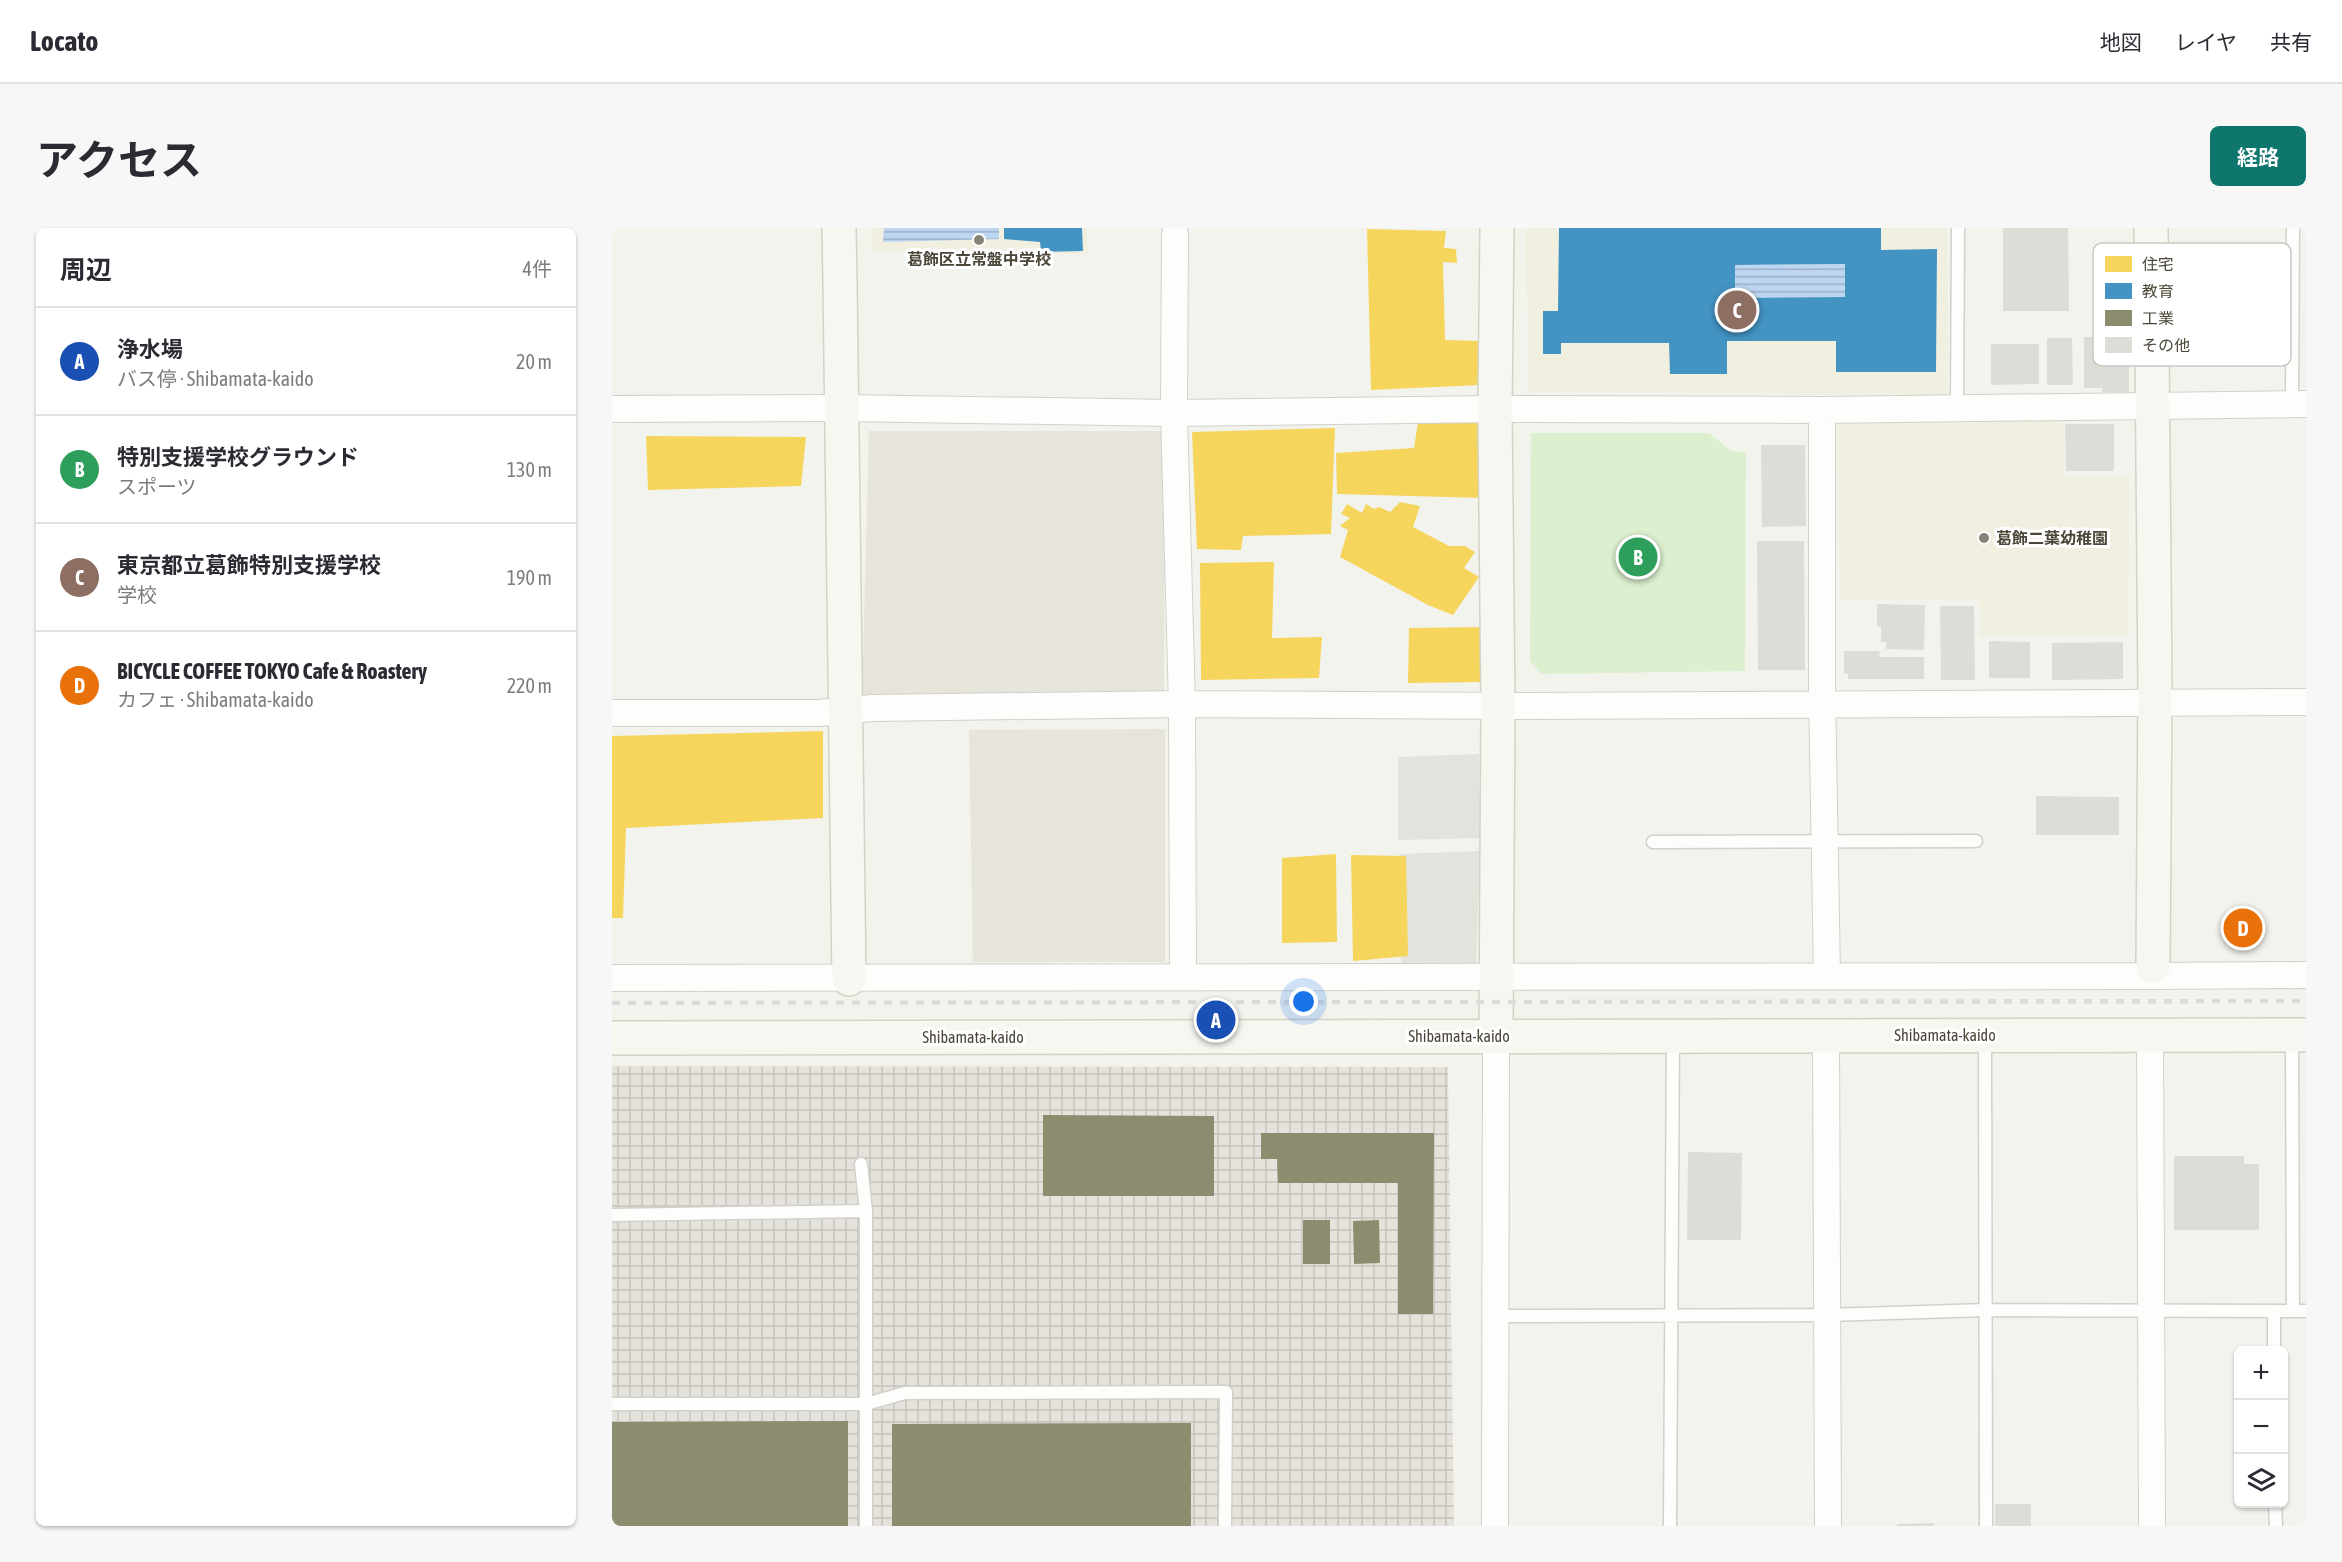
<!DOCTYPE html>
<html lang="ja">
<head>
<meta charset="utf-8">
<style>
  :root { --surface:#fff; --page:#f7f7f7; --text:#2b2b33; --muted:#7c7c81; --line:#e1e1e2; --accent:#0f766e }
  body { margin:0; font-family:"Asap Condensed","Noto Sans JP",sans-serif; background:var(--page); color:var(--text) }
  .controls { position:absolute; right:18px; bottom:18px; display:grid; overflow:hidden; border-radius:9px; box-shadow:0 2px 4px #0004 }
  .controls button { width:54px; height:54px; display:grid; place-items:center; padding:0; border:0; border-bottom:2px solid var(--line); background:var(--surface); color:var(--text); font:30px sans-serif }
  .you { position:absolute; left:692px; top:774px; width:21px; height:21px; margin:-15px; border:4px solid #fff; border-radius:50%; background:#1a73e8; box-shadow:0 0 0 9px #1a73e833 }
  .badge { display:grid; place-items:center; width:39px; height:39px; border-radius:50%; background:var(--accent); color:#fff; font-size:20px; font-weight:700 }
  .pin { position:absolute; translate:-50% -50%; border:3px solid #fff; box-shadow:0 2px 6px #0006 }
  .list { margin:0; padding:0; list-style:none }
  h2 { display:flex; justify-content:space-between; align-items:center; height:78px; margin:0; padding:0 24px; font-size:26px }
  h2 small { font-size:20px; font-weight:400; color:var(--muted) }
  .list li { display:grid; grid-template-columns:39px 1fr auto; gap:18px; align-items:center; box-sizing:border-box; height:108px; padding:0 24px; border-top:2px solid var(--line) }
  .list b { display:block; font-size:22px; white-space:nowrap }
  .list p { margin:0; font-size:20px; white-space:nowrap; color:var(--muted) }
  .list em { font-size:20px; font-style:normal; color:var(--muted) }
  .icon { flex:none; width:33px; height:33px; fill:none; stroke:currentColor; stroke-width:2; stroke-linecap:round; stroke-linejoin:round }
  .map { position:relative; flex:none; width:1694px; height:1298px; overflow:hidden; border-radius:9px }
  header { display:flex; align-items:center; gap:36px; box-sizing:border-box; height:84px; padding:0 30px; background:var(--surface); border-bottom:2px solid var(--line) }
  header strong { font-size:28px }
  nav { display:flex; gap:33px; margin-inline-start:auto; font-size:21px }
  .intro { display:flex; align-items:center; justify-content:space-between; box-sizing:border-box; height:144px; padding:0 36px }
  h1 { margin:0; font-size:42px }
  .button { padding:15px 27px; border-radius:9px; background:var(--accent); color:#fff; font-size:21px; font-weight:700 }
  main { display:flex; gap:36px; padding:0 36px }
  aside { flex:1; background:var(--surface); border-radius:9px; box-shadow:0 2px 4px #0004 }
  .map>svg:first-child { display:block }
  .residential { fill:#e7e5db }
  .industrial { fill:url(#industrial-grid) }
  .education { fill:#f1efe0 }
  .green { fill:#dcefce }
  .parking { fill:#e3e2dc }
  .water { fill:url(#water-rules) }
  .homes { fill:#f6d55c }
  .schools { fill:#4393c3; fill-rule:evenodd }
  .industry { fill:#8c8c6e }
  .building { fill:#dddcd6 }
  .lines { fill:none; stroke-linecap:round; stroke-linejoin:round }
  .lane-casing { stroke:#d1d1cb; stroke-width:15 }
  .street-casing { stroke:#d1d1cb; stroke-width:28 }
  .secondary-casing { stroke:#d3d2c5; stroke-width:36 }
  .lane { stroke:#fdfdfc; stroke-width:12 }
  .street { stroke:#fdfdfc; stroke-width:26 }
  .secondary { stroke:#f7f7f1; stroke-width:33 }
  .rail { stroke:#dbdbda; stroke-width:4.5; stroke-dasharray:8 8; stroke-linecap:butt }
  .poi-dot { fill:#868378; stroke:#fff; stroke-width:2 }
  .labels { text-anchor:middle; dominant-baseline:central; stroke-width:6; stroke-linejoin:round; paint-order:stroke }
  .poi-label { font-size:16px; font-weight:bold; fill:#4b4638; stroke:#fff }
  .street-label { font-size:16px; fill:#4b4638; stroke:#fff }
  .key { fill:#fff; stroke:#c9c8c3; stroke-width:1.5 }
  .key-label { font-size:16px; fill:#4b4638 }
</style>
</head>
<body>
<header>
<strong>Locato</strong>
<nav><a>地図</a><a>レイヤ</a><a>共有</a></nav>
</header>
<div class="intro"><h1>アクセス</h1><a class="button">経路</a></div>
<main>
<aside>
<h2>周辺<small>4件</small></h2>
<ul class="list">
<li><span class="badge" style="background:#1a4fb4">A</span><div><b>浄水場</b><p>バス停 · Shibamata-kaido</p></div><em>20 m</em></li>
<li><span class="badge" style="background:#2e9e5b">B</span><div><b>特別支援学校グラウンド</b><p>スポーツ</p></div><em>130 m</em></li>
<li><span class="badge" style="background:#8d6e63">C</span><div><b>東京都立葛飾特別支援学校</b><p>学校</p></div><em>190 m</em></li>
<li><span class="badge" style="background:#e8710a">D</span><div><b>BICYCLE COFFEE TOKYO Cafe &amp; Roastery</b><p>カフェ · Shibamata-kaido</p></div><em>220 m</em></li>
</ul>
</aside>
<div class="map">
<svg width="1694" height="1298" viewBox="0 0 1694 1298">
  <defs>
    <pattern id="industrial-grid" width="8" height="8" patternUnits="userSpaceOnUse" patternTransform="scale(1.5)"><rect width="8" height="8" fill="#e6e3dd"/><path d="M0 4h8M4 0v8" fill="none" stroke="#c7c4be"/></pattern>
    <pattern id="water-rules" width="6" height="5" patternUnits="userSpaceOnUse" patternTransform="scale(1.5)"><rect width="6" height="5" fill="#bdd6f2"/><path d="M0 2.5h6" fill="none" stroke="#9cafc5"/></pattern>
  </defs>
  <rect width="100%" height="100%" fill="#f3f3ee"/>
  <path class="residential" d="M257 203H553L552 467 250 468Z
    M553 501V734H361L357 502Z"/>
  <path class="industrial" d="M0 838 836 839 842 1298H0Z"/>
  <path class="education" d="M259 0H475L476 26 259 23Z
    M914 0H1335L1336 167 916 163Z
    M1451 188V250L1517 248V407L1368 408 1367 371H1228L1225 189Z"/>
  <path class="green" d="M919 205H1097L1119 223 1134 224 1133 443 930 446 918 433Z"/>
  <path class="parking" d="M867 526 868 610 786 612V529Z
    M868 623 864 739H789L788 626Z"/>
  <path class="water" d="M272 0H387V11L271 14Z
    M1233 36V69L1123 70V37Z"/>
  <path class="homes" d="M755 1 834 3 832 20 844 21 845 35 831 34 833 112 871 113 868 157 759 162Z
    M870 185 872 270 725 266 724 225 802 220 807 188Z
    M723 200 719 306 631 308 629 322 585 321 580 204Z
    M34 208 194 209 189 258 36 262Z
    M788 274 808 278 801 299 837 318H853L863 324 852 340 867 349 841 387 816 377 728 329 736 302 728 298 738 290 729 286 735 276 750 285 754 276 762 281 767 279 778 284Z
    M662 334 660 410 710 409 707 450 589 452 588 335Z
    M874 399 873 454 796 455 797 400Z
    M211 503V590L14 600 11 690H0V508Z
    M724 626 725 714 670 715V630Z
    M739 627 794 628 796 728 741 733Z"/>
  <path class="schools" d="M392 0H470L471 23 429 24 428 14 392 11Z
    M947 0H1269V22L1325 21 1324 144H1224V113H1115V146H1058L1057 115H949V126H931V83H946ZM1233 36V69L1123 70V37Z"/>
  <path class="industry" d="M431 887 602 888V968H431Z
    M649 905H822L821 1086H786V955H666L665 931H649Z
    M691 992H718V1036H691Z
    M767 992 768 1035 742 1036 741 993Z
    M236 1193V1298H0V1194Z
    M579 1195V1298H280V1196Z"/>
  <path class="building" d="M1391 0H1456L1457 83H1391Z
    M1472 109H1517V164H1490V160H1472Z
    M1435 110H1460L1461 157H1435Z
    M1379 116H1427V156L1379 157Z
    M1453 196H1502V243H1454Z
    M1149 217H1193L1194 298 1150 299Z
    M1145 313H1192L1193 442H1146Z
    M1265 376 1313 377 1312 422 1274 421V414H1269V398H1265Z
    M1328 378H1362L1363 452H1329Z
    M1377 413 1418 414V450H1377Z
    M1511 414V451L1440 452V415Z
    M1232 423H1268L1267 429H1312V451H1236V446L1232 445Z
    M1424 568 1507 569V607H1424Z
    M1076 924 1130 925 1129 1012H1075Z
    M1562 928H1632V936H1647V1002H1562Z
    M1383 1276H1419V1298H1383Z
    M1322 1295V1298H1285V1296Z"/>
  <g class="lines">
    <defs>
      <path id="lane" d="M1680 176 1681 0
        M1345 180 1346 0
        M1041 614 1364 613
        M1373 808 1374 1298
        M1680 808 1681 1083
        M249 936 254 983V1298
        M0 987 254 983
        M1662 1083V1122
        M882 1088 1215 1087 1374 1082 1694 1083
        M0 1176H254L293 1165 614 1164 613 1298
        M1663 1276 1664 1298
        M1058 1298 1061 808"/>
      <path id="street" d="M563 6 562 185 570 476 571 749
        M0 181 231 180 562 185 883 181 1210 182 1694 176
        M1210 182V463L1215 748
        M0 485H207L260 480 570 476 907 478 1694 474
        M1541 748 1694 747
        M0 750 1541 748V739
        M1214 807 1216 1298
        M1538 807 1540 1298
        M883 1298 884 808"/>
      <path id="secondary" d="M227 0C232 250 232 500 237 751
        M1539 0 1543 462 1541 739
        M884 808 886 478 883 181 885 0
        M0 810 1694 807"/>
    </defs>
    <use href="#lane" class="lane-casing"/>
    <use href="#street" class="street-casing"/>
    <use href="#secondary" class="secondary-casing"/>
    <use href="#lane" class="lane"/>
    <use href="#street" class="street"/>
    <use href="#secondary" class="secondary"/>
    <path class="rail" d="M0 775 1694 773"/>
  </g>
  <g class="poi-dot">
    <circle cx="367" cy="12" r="6"/>
    <circle cx="1372" cy="310" r="6"/>
  </g>
  <g class="labels">
    <g class="poi-label">
      <text x="367" y="31">葛飾区立常盤中学校</text>
      <text x="1384" y="310" text-anchor="start">葛飾二葉幼稚園</text>
    </g>
    <g class="street-label">
      <text x="1333" y="807">Shibamata-kaido</text>
      <text x="847" y="808">Shibamata-kaido</text>
      <text x="361" y="809">Shibamata-kaido</text>
    </g>
  </g>
  <rect x="1481" y="15" width="198" height="123" rx="9" class="key"/>
  <rect x="1493" y="28" width="27" height="16" fill="#f6d55c"/>
  <rect x="1493" y="55" width="27" height="16" fill="#4393c3"/>
  <rect x="1493" y="82" width="27" height="16" fill="#8c8c6e"/>
  <rect x="1493" y="109" width="27" height="16" fill="#dddcd6"/>
  <g class="key-label">
    <text x="1530" y="42">住宅</text>
    <text x="1530" y="69">教育</text>
    <text x="1530" y="96">工業</text>
    <text x="1530" y="123">その他</text>
  </g>
</svg>
<div class="controls">
<button>+</button>
<button>−</button>
<button><svg class="icon" aria-label="layers" viewBox="0 0 24 24"><path d="M12 4l9 5-9 5-9-5zM3 14l9 5 9-5"/></svg></button>
</div>
<div class="you"></div>
<div class="pin badge" style="left:604px;top:792px;background:#1a4fb4">A</div>
<div class="pin badge" style="left:1026px;top:329px;background:#2e9e5b">B</div>
<div class="pin badge" style="left:1125px;top:82px;background:#8d6e63">C</div>
<div class="pin badge" style="left:1631px;top:700px;background:#e8710a">D</div>
</div>
</main>
</body>
</html>
